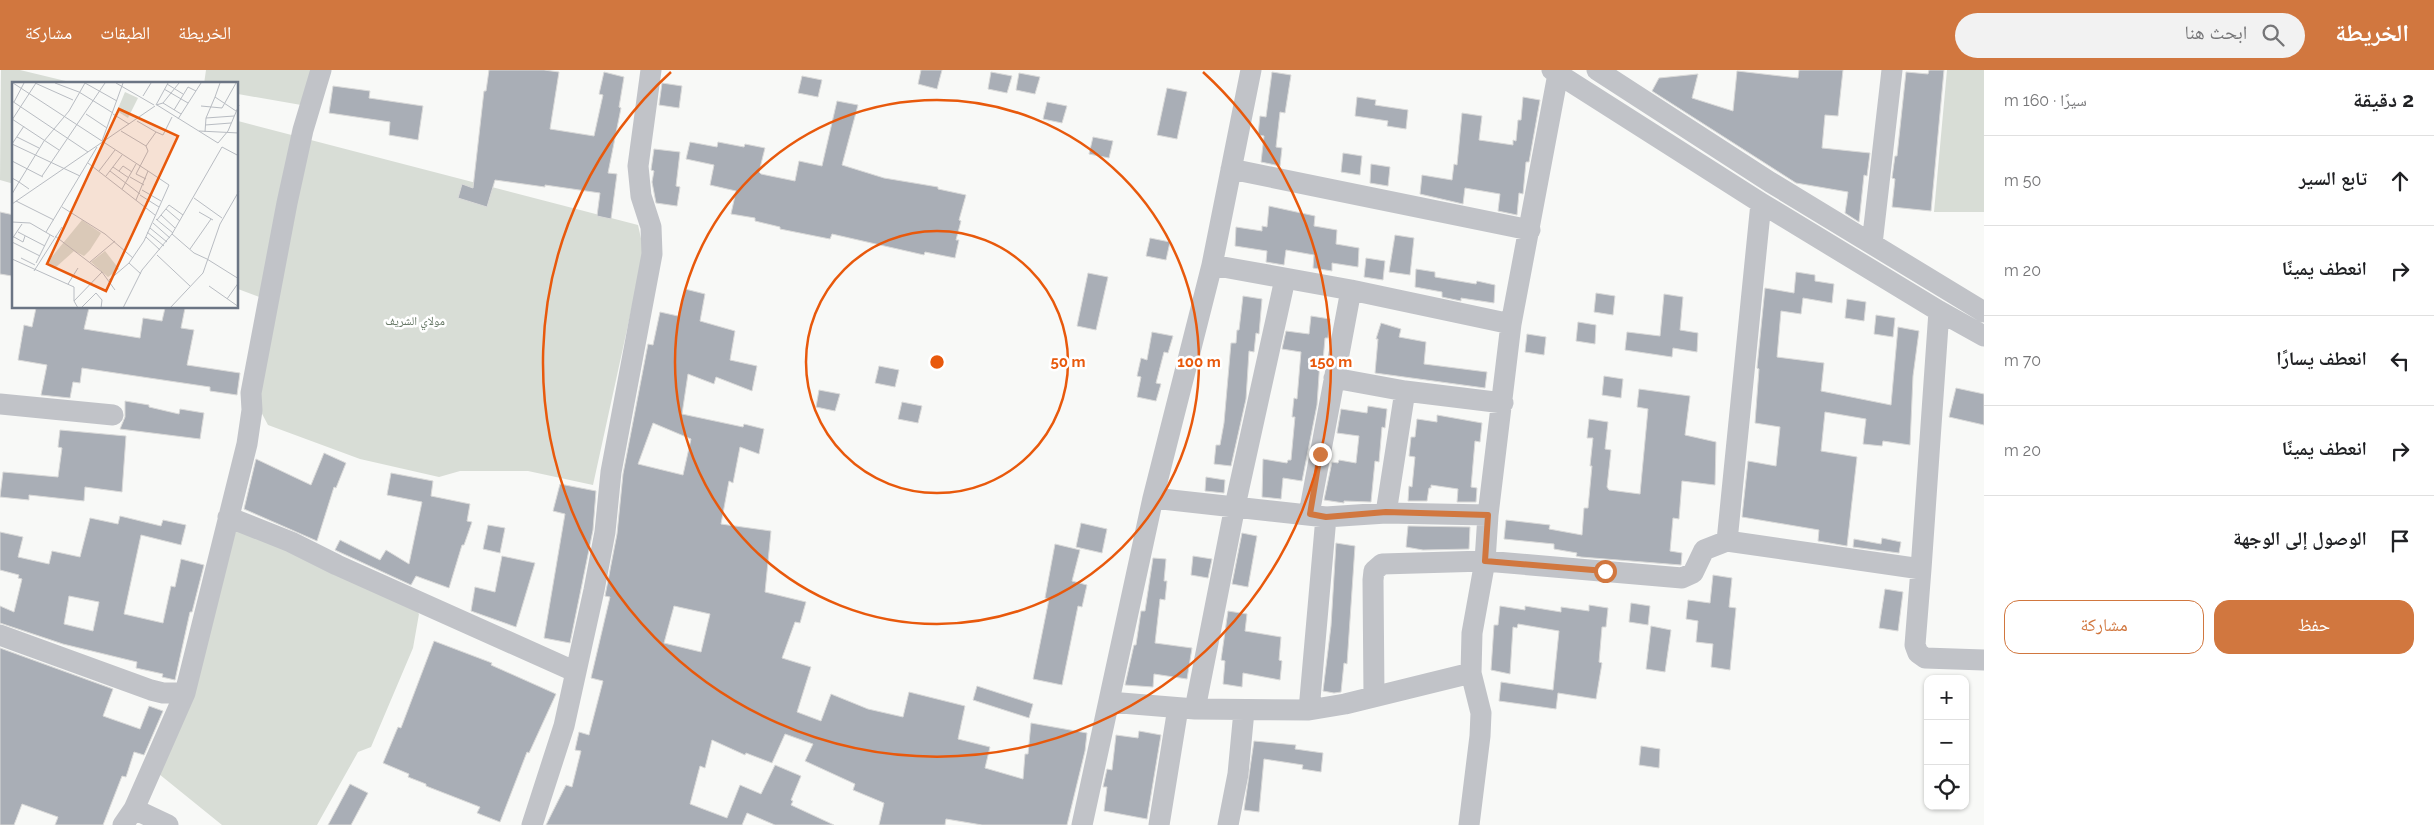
<!DOCTYPE html>
<html lang="ar">
<head>
<meta charset="utf-8">
<style>
  :root { --surface:#fff; --page:#f2f2f2; --text:#202124; --muted:#757577; --line:#e0e0e0; --accent:#d1773f }
  body { margin:0; font-family:Raleway,"Noto Naskh Arabic",sans-serif; background:var(--page); color:var(--text); direction:rtl }
  .controls { position:absolute; right:15px; bottom:15px; display:grid; overflow:hidden; border-radius:10px; box-shadow:0 1px 4px #0004 }
  .controls button { width:45px; height:45px; display:grid; place-items:center; padding:0; border:0; border-bottom:1px solid var(--line); background:var(--surface); color:var(--text); font:25px sans-serif }
  .stop { position:absolute; width:15px; height:15px; margin:-11px; border:4px solid #d1773f; border-radius:50%; background:#fff }
  .stop.end { background:#d1773f; border-color:#fff; box-shadow:0 1px 5px #0008 }
  .list { margin:0; padding:0; list-style:none }
  h2 { display:flex; justify-content:space-between; align-items:center; height:65px; margin:0; padding:0 20px; font-size:21px }
  h2 small { font-size:16px; font-weight:400; color:var(--muted) }
  .list li { display:grid; grid-template-columns:32px 1fr auto; gap:15px; align-items:center; box-sizing:border-box; height:90px; padding:0 20px; border-top:1px solid var(--line) }
  .list b { display:block; font-size:19px; white-space:nowrap }
  .list em { font-size:16px; font-style:normal; color:var(--muted) }
  .actions { display:flex; gap:10px; padding:15px 20px }
  .actions a { flex:1; padding:11px 0; border:1px solid var(--accent); border-radius:15px; text-align:center; font-size:18px; color:var(--accent) }
  .actions .main { background:var(--accent); color:#fff }
  .icon { flex:none; width:28px; height:28px; fill:none; stroke:currentColor; stroke-width:2; stroke-linecap:round; stroke-linejoin:round }
  .map { position:relative; flex:none; width:1984px; height:755px; overflow:hidden; direction:ltr }
  header { display:flex; align-items:center; gap:30px; box-sizing:border-box; height:70px; padding:0 25px; background:var(--accent); color:#fff }
  header strong { font-size:24px }
  nav { display:flex; gap:28px; margin-inline-start:auto; font-size:18px }
  .search { width:350px; height:45px; background:var(--page); display:flex; align-items:center; gap:12px; box-sizing:border-box; padding:0 18px; border-radius:28px; color:var(--muted); font-size:19px }
  main { display:flex }
  aside { flex:1; background:var(--surface) }
  .map>svg:first-child { display:block }
  .green { fill:#d8ddd6 }
  .building { fill:#a9aeb6; stroke:#dadad9; fill-rule:evenodd }
  .lines { fill:none; stroke-linecap:round; stroke-linejoin:round }
  .minor { stroke:#c1c3c8; stroke-width:21 }
  .route { stroke:#d1773f; stroke-width:6 }
  .ring { fill:none; stroke:#e8590c; stroke-width:2.5 }
  .labels { text-anchor:middle; dominant-baseline:central; stroke-width:5; stroke-linejoin:round; paint-order:stroke }
  .park-label { font-size:12px; fill:#667765; stroke:#fff }
  .inset-road { fill:none; stroke:#b8bcc2; stroke-width:1 }
  .view { fill:#e8590c; fill-opacity:0.15; stroke:#e8590c; stroke-width:2.5 }
  .inset-edge { fill:none; stroke:#6b7584; stroke-width:2.5 }
  .centre { fill:#e8590c; stroke:#fff; stroke-width:2.5 }
  .ring-label { font-size:15px; text-anchor:middle; font-weight:bold; fill:#e8590c; stroke:#fff; stroke-width:5; stroke-linejoin:round; paint-order:stroke }
</style>
</head>
<body>
<header>
<strong>الخريطة</strong>
<div class="search"><svg class="icon" aria-label="search" viewBox="0 0 24 24"><circle cx="10" cy="10" r="6"/><path d="M15 15l6 6"/></svg>ابحث هنا</div>
<nav><a>الخريطة</a><a>الطبقات</a><a>مشاركة</a></nav>
</header>
<main>
<aside>
<h2>2 دقيقة<small>سيرًا · 160 m</small></h2>
<ul class="list">
<li><svg class="icon" aria-label="ahead" viewBox="0 0 24 24"><path d="M12 20V5M6 11l6-6 6 6"/></svg><div><b>تابع السير</b></div><em>50 m</em></li>
<li><svg class="icon" aria-label="right" viewBox="0 0 24 24"><path d="M7 20v-9h11M14 6l5 5-5 5"/></svg><div><b>انعطف يمينًا</b></div><em>20 m</em></li>
<li><svg class="icon" aria-label="left" viewBox="0 0 24 24"><path d="M17 20v-9H6M10 6l-5 5 5 5"/></svg><div><b>انعطف يسارًا</b></div><em>70 m</em></li>
<li><svg class="icon" aria-label="right" viewBox="0 0 24 24"><path d="M7 20v-9h11M14 6l5 5-5 5"/></svg><div><b>انعطف يمينًا</b></div><em>20 m</em></li>
<li><svg class="icon" aria-label="arrive" viewBox="0 0 24 24"><path d="M6 21V4h12l-3 4 3 4H6"/></svg><div><b>الوصول إلى الوجهة</b></div></li>
</ul>
<div class="actions"><a class="main">حفظ</a><a>مشاركة</a></div>
</aside>
<div class="map">
<svg width="1984" height="755" viewBox="0 0 1984 755">
  <rect width="100%" height="100%" fill="#f8f9f7"/>
  <path class="green" d="M1 0H20L78 14H14V114L0 110Z
    M206 0H312L307 36 238 24V14H204Z
    M1947 0H1984V142H1934Z
    M238 51 638 155 644 182 593 415 528 401H460L439 407 360 389 268 355 260 340 262 228 238 219Z
    M236 460H251L412 535 419 544 413 578 371 677 358 682 317 755H222L159 704Z"/>
  <path class="building" d="M489 0H544L559 2 550 59 594 66 603 25 599 24 604 2 624 7 619 37 621 38 608 103 617 104 611 149 597 146 600 123 545 115V117L495 110 487 137 458 128 462 114 473 118 484 21H486Z
    M921 0H942L937 19 918 14Z
    M1799 0H1843L1838 46 1825 45 1822 78 1870 83 1867 106 1864 105 1859 152 1845 143 1848 122 1796 113 1652 21 1659 8 1698 4 1692 28 1733 41 1737 1 1798 8Z
    M1929 0H1944L1931 141 1892 137 1895 109 1892 108 1895 86H1897L1906 2 1928 4Z
    M991 2 1012 6 1007 23 988 19Z
    M1272 2 1291 5 1285 43 1280 42 1276 77 1282 78 1280 96 1261 92 1264 66 1258 65 1260 46 1266 47Z
    M1019 3 1040 7 1035 24 1016 20Z
    M802 6 822 10 818 27 798 23Z
    M662 13 682 16 679 38 659 35Z
    M333 16 370 21 369 28 423 36 418 70 389 65 390 52 329 43Z
    M1167 18 1187 22 1177 69 1157 65Z
    M1357 27 1376 30 1375 35 1408 40 1406 59 1387 56 1388 51 1355 46Z
    M1523 27 1540 30 1529 92H1526L1523 124 1519 123 1517 145 1498 141 1500 124 1465 118 1463 134 1420 124 1422 105 1452 110 1454 94 1457 95 1462 43 1482 46 1479 70 1513 75V70L1516 71 1518 50H1521Z
    M837 31 858 35 842 95 884 108 938 117V119L966 125 959 150 961 151 956 170H959L955 188 925 182 924 185 832 164 830 169 780 159V157L755 151V148L731 144 736 121 710 115 714 95 686 89 690 72 717 77 718 72 744 77 745 74 765 78 759 102 761 104 795 111 799 91 822 96Z
    M1047 32 1067 36 1062 53 1043 49Z
    M1093 67 1113 71 1109 88 1089 84Z
    M654 79 680 82 676 116 680 117 677 136 656 133 652 112 654 101 651 100Z
    M1343 83 1362 86 1360 105 1341 102Z
    M1371 94 1390 97 1388 116 1370 113Z
    M1269 136 1315 146 1314 156 1337 160 1336 174 1359 178 1358 197 1332 193V201L1313 198 1314 185 1286 180 1284 195 1266 192 1267 181 1235 176 1236 157 1262 161V156L1267 157Z
    M0 142 14 145 12 206 0 204Z
    M1395 165 1414 168 1410 205 1389 202Z
    M1150 168 1170 172 1166 190 1146 186Z
    M1366 188 1385 191 1383 210 1364 207Z
    M1416 199 1435 202V207L1476 214 1477 211 1495 215 1494 233 1461 228V231L1442 227V222L1415 217Z
    M1796 202 1815 205V211L1834 214 1832 233 1803 228 1801 244 1781 241 1777 287 1824 293 1821 321 1891 335 1898 257 1919 261 1913 306 1910 375 1883 371 1882 376 1863 374 1866 349 1825 342 1821 381 1857 387 1847 476 1818 471 1819 460 1742 447 1748 391 1776 396 1780 357 1755 353 1759 299 1757 298 1765 218 1794 223Z
    M1088 203 1108 207 1096 260 1077 256Z
    M685 219 705 224 700 251 735 261 730 290 757 296 752 321 716 307 714 314 688 304 682 344 743 357 744 354 764 359 759 384 740 377 733 413 729 411 721 454 771 461 765 522 806 532 800 553 795 552 782 588 811 597 797 642 821 651 831 624 868 639 903 647 909 622 965 636 958 669 990 677 985 698 1023 709 1025 684H1028L1031 653 1087 663 1085 681 1067 755H982L946 749 945 755H879L884 733 853 720 855 714 805 691 813 674 785 664 772 693 746 683 745 685 712 670 705 698 700 696 690 734 727 748 740 715 761 724 775 695 801 706 791 730 793 731 791 735 834 755H775L747 743 742 755H546L566 715 572 717 581 681 575 680 579 662 589 665 603 611 591 608 610 527 605 526 617 464 623 404 648 274 653 275 660 242 678 246ZM653 353 691 369 683 405 638 394ZM674 536 710 544 701 582 664 573Z
    M1596 223 1615 226 1613 245 1594 242Z
    M1664 224 1683 227 1680 260 1698 263 1697 282 1673 278 1672 287 1625 280 1627 262 1660 266Z
    M1243 226 1262 229 1259 264 1256 263 1254 282 1249 281 1246 329 1231 396 1214 394 1216 375H1220L1224 353 1231 273H1236L1237 260H1239Z
    M1847 229 1866 232 1864 251 1845 248Z
    M36 238H89L84 259 140 268 143 248 162 251 165 238H185L181 258 194 260 187 295 240 303 237 325 210 321V317L82 298 80 313 73 312 70 328 41 325 47 295 18 290 24 255 32 257Z
    M1876 245 1895 248 1893 267 1874 264Z
    M1311 246 1330 249 1328 268H1325L1323 291 1320 290 1317 335 1302 411 1283 408 1281 429 1262 427 1263 389 1287 393 1288 390H1291L1295 347H1292L1294 328 1297 329 1301 282 1282 279 1286 261 1309 264Z
    M1578 252 1596 255 1595 274 1576 271Z
    M1381 253 1401 259 1399 267 1426 272 1424 294 1487 302 1485 318 1375 303 1378 269H1376Z
    M1152 262 1173 266 1168 283 1164 282 1156 313 1161 314 1156 331 1137 327 1141 307 1137 306 1141 288 1147 290Z
    M1527 264 1546 267 1544 285 1525 282Z
    M879 296 899 300 895 317 875 313Z
    M1604 306 1623 309 1621 328 1602 325Z
    M1956 318 1984 324V355L1949 347Z
    M1639 319 1690 326 1685 365 1716 372 1715 415 1682 411 1679 449 1673 448 1670 481 1682 483 1681 495 1581 487 1576 486 1577 483 1554 479V474L1504 469 1506 450 1550 455 1549 459 1582 465 1584 438H1588L1592 396H1590L1593 368H1587L1589 349 1608 352 1605 379 1611 380 1607 417 1609 420 1640 424 1648 339 1637 337Z
    M819 320 840 324 835 341 816 337Z
    M125 331 149 335V337L179 344 180 339 204 343 200 369 120 359 125 347Z
    M902 332 922 336 918 353 898 349Z
    M1368 336 1387 339 1385 358 1382 357 1379 392 1375 391 1371 432 1344 431V433L1324 430 1332 392 1338 393 1339 390 1356 393 1359 366 1337 363 1341 339 1367 343Z
    M1437 345 1482 353 1480 372 1475 371 1471 417 1477 418 1476 432H1457L1458 419 1431 415V418H1429L1427 431H1408L1409 416 1412 417 1415 387 1409 386 1411 367H1415L1417 349 1437 352Z
    M60 360 126 366 122 422 85 417 84 431 29 425V430L0 427 3 402 58 407 62 378 58 377Z
    M324 383 346 393 336 418 334 417 317 471 244 439 256 389 311 415Z
    M391 403 433 411 431 426 470 434 467 451 472 452 464 475H462L449 518 416 506 411 515 335 480 340 470 380 490 386 480 409 494 422 432 387 425Z
    M1206 407 1225 410 1224 423 1205 421Z
    M560 414 596 421 593 460 570 573 544 568 565 444 553 441Z
    M120 446 161 456 163 450 186 455 181 475 141 465 124 544 163 553 171 516 175 517 181 489 204 495 192 542H190L175 610 162 607 163 604 136 598 137 592 63 574 0 553V536L14 542 22 509 18 508 19 505 0 500V462L23 467 18 487 49 494 52 481 80 487 90 448 118 454ZM69 526 99 532 93 561 64 554Z
    M1081 453 1107 459 1102 483 1076 477Z
    M488 455 505 458 500 483 483 479Z
    M1408 456 1470 457 1469 479 1423 480 1406 477Z
    M1242 463 1257 466 1248 517 1232 514Z
    M1882 468 1901 472 1899 483 1853 477 1854 469 1881 474Z
    M1336 473 1355 476 1347 594 1344 593 1341 622 1334 623 1323 621 1331 556Z
    M1055 474 1080 480 1072 511 1087 515 1082 537 1078 536 1062 615 1033 609 1049 529 1045 528Z
    M502 486 535 493 516 557 471 541 475 517 495 522Z
    M1193 486 1212 489 1208 508 1191 505Z
    M1153 488 1166 489 1164 511H1167L1165 530 1160 529 1155 573 1192 578 1187 609 1154 604 1153 617 1125 615 1134 575H1136L1141 541H1145Z
    M1713 505 1732 508 1729 537 1736 538 1730 600 1711 597 1713 574 1696 572 1698 551 1686 549 1688 530 1710 533Z
    M1885 519 1903 522 1898 561 1879 558Z
    M1631 533 1650 536 1648 555 1629 552Z
    M1589 535 1608 538 1606 557H1602L1599 592 1602 593 1596 629 1558 623 1556 639 1499 631 1501 612 1553 620 1559 561 1518 554 1517 558 1513 557 1510 604 1491 600 1494 555H1498L1500 536 1525 540V536L1561 542V537L1589 541Z
    M1228 541 1247 544 1245 561 1281 567 1279 590 1282 591 1280 610 1243 603 1242 617 1223 614 1225 591 1221 590Z
    M1651 556 1671 560 1665 602 1646 599Z
    M434 571 492 593 491 595 556 624 529 683 527 682 500 752 477 743 480 737 426 716V714L408 707 409 704 383 693 398 657 401 658Z
    M0 578 113 619 103 646 140 659 149 636 163 641 144 685 134 682 126 707 122 706 103 755H55L58 747 22 734 14 755H0Z
    M977 616 1033 634 1029 648 973 630Z
    M1139 661 1161 665 1147 749 1104 741 1107 717H1103L1107 699 1112 700 1116 665 1138 668Z
    M1254 671 1296 675 1295 679 1323 683 1321 702 1302 699 1303 695 1264 689 1259 742 1244 740Z
    M1641 676 1660 679 1659 698 1639 695Z
    M350 714 368 723 351 755H328Z"/>
  <g class="lines">
    <path class="minor" d="M1552 0 1761 133 1939 241 1984 266
      M1597 0 1770 112 1984 242
      M1231 99 1530 160
      M1872 174 1892 0
      M1212 195 1351 220 1511 254
      M1334 308 1405 321 1386 443
      M1405 321 1503 333
      M0 334 113 345
      M1153 428 1326 447 1386 443 1488 445
      M1309 444 1351 220
      M228 447 291 472 337 495 576 602
      M1727 471 1761 133
      M1921 499 1939 241
      M0 565 151 620 163 623H185
      M1374 626 1373 510 1374 501 1382 494 1485 491 1682 508 1693 503 1704 480 1727 471 1921 499 1915 575 1918 583 1925 588 1984 590
      M1109 632 1195 639 1309 640 1345 634 1471 603 1472 563 1485 491 1488 445 1511 254 1558 4 1556 0
      M1195 639 1235 436 1285 209
      M1309 640 1326 447
      M134 739 168 755
      M123 755 134 739 185 623 247 374 252 340 251 323 287 133 303 60 321 0
      M532 755 564 656 594 520 605 462 611 402 652 184 651 157 641 126 638 96 651 0
      M1082 755 1153 428 1212 195 1251 0
      M1159 755 1178 638
      M1228 755 1238 704 1244 641
      M1469 755 1480 666 1481 643 1471 603"/>
  </g>
  <g class="lines">
    <path class="route" d="M1320 384 1310 444 1326 447 1386 442 1488 445 1485 491 1605 501"/>
  </g>
  <g class="ring">
    <circle cx="937" cy="292" r="131"/>
    <circle cx="937" cy="292" r="262"/>
    <path d="M1203 2A394 394 0 1 1 671 2"/>
  </g>
  <g class="labels">
    <g class="park-label">
      <text x="415" y="251">مولاي الشريف</text>
    </g>
  </g>
  <g transform="translate(12 12)">
    <rect width="226" height="226" fill="#f8f9f7"/>
    <path d="M113 10 126 16 116 36 105 29ZM70 138 89 151 78 168 72 174 62 169 43 186 34 182ZM93 169 107 187 96 195 79 180Z" fill="#d8ddd6"/>
    <path class="inset-road" d="M1 1 136 89 124 118M23 1 61 18M43 1 67 10 101 31M73 1 105 19M104 1 142 23M208 1 203 15 224 29M155 2 171 12M152 7 176 21M131 14 139 1M0 19 76 70M2 20 12 1M151 21 169 32M144 23 151 21 167 1M144 23 156 1M145 23 206 61 216 49 227 23M189 24 210 26 224 1M162 28 176 5 184 9M74 32 95 46M101 32 117 42M194 36 222 34M0 37 47 68M166 37 189 1M0 38 24 1M125 39 144 50M193 43 219 41M109 49 134 64M187 49 227 51M193 50 194 36 203 15M5 55 27 66M90 59 111 1M0 62 68 94M0 62 12 44M210 65 227 74M0 79 31 95M76 81 143 133M101 85 117 96M87 89 103 68M98 89 128 112M107 89 111 84 120 90M30 94 93 1M94 94 110 73M118 95 132 103M0 96 7 100 0 112M134 97 124 92 136 69 134 64 144 50 151 53 160 35M17 107 7 100 32 59 57 29 73 1M110 107 124 82M130 108 149 119M128 113 147 125M182 116 210 136M4 119 42 138M0 122 143 24M50 125 93 152 121 176M154 127 168 139M187 130 201 138M149 133 163 146M144 137 161 151M145 138 157 123 171 133M0 140 18 141 42 155M141 141 158 156M138 146 155 160M6 150 33 164M34 150 85 65M135 150 152 164M160 152 182 171 195 177M43 154 90 190 103 208M2 155 11 160 13 154M134 155 148 168M0 157 10 142M0 160 28 174M178 167 199 137M145 173 178 204M9 176 23 183M0 177 62 205V219L66 226M195 177 227 197M78 180 103 159M24 181 38 153M117 181 129 192M22 189 50 145M97 198 117 181 132 159 157 103 136 89M56 202 66 186M197 204 227 225M215 217 227 200M62 219 90 190M69 226 84 211 90 218 89 226M111 226 130 188 160 152 210 65M158 226 191 191 208 142 227 109"/>
    <path class="view" d="M107 27 166 54 94 209 35 182Z"/>
    <rect width="226" height="226" class="inset-edge"/>
  </g>
  <circle cx="937" cy="292" r="8" class="centre"/>
  <g class="ring-label">
    <text x="1068" y="297">50 m</text>
    <text x="1199" y="297">100 m</text>
    <text x="1331" y="297">150 m</text>
  </g>
</svg>
<div class="controls">
<button>+</button>
<button>−</button>
<button><svg class="icon" aria-label="locate" viewBox="0 0 24 24"><circle cx="12" cy="12" r="6"/><path d="M12 2v4M12 18v4M2 12h4M18 12h4"/></svg></button>
</div>
<div class="stop" style="left:1605px;top:501px"></div>
<div class="stop end" style="left:1320px;top:384px"></div>
</div>
</main>
</body>
</html>
